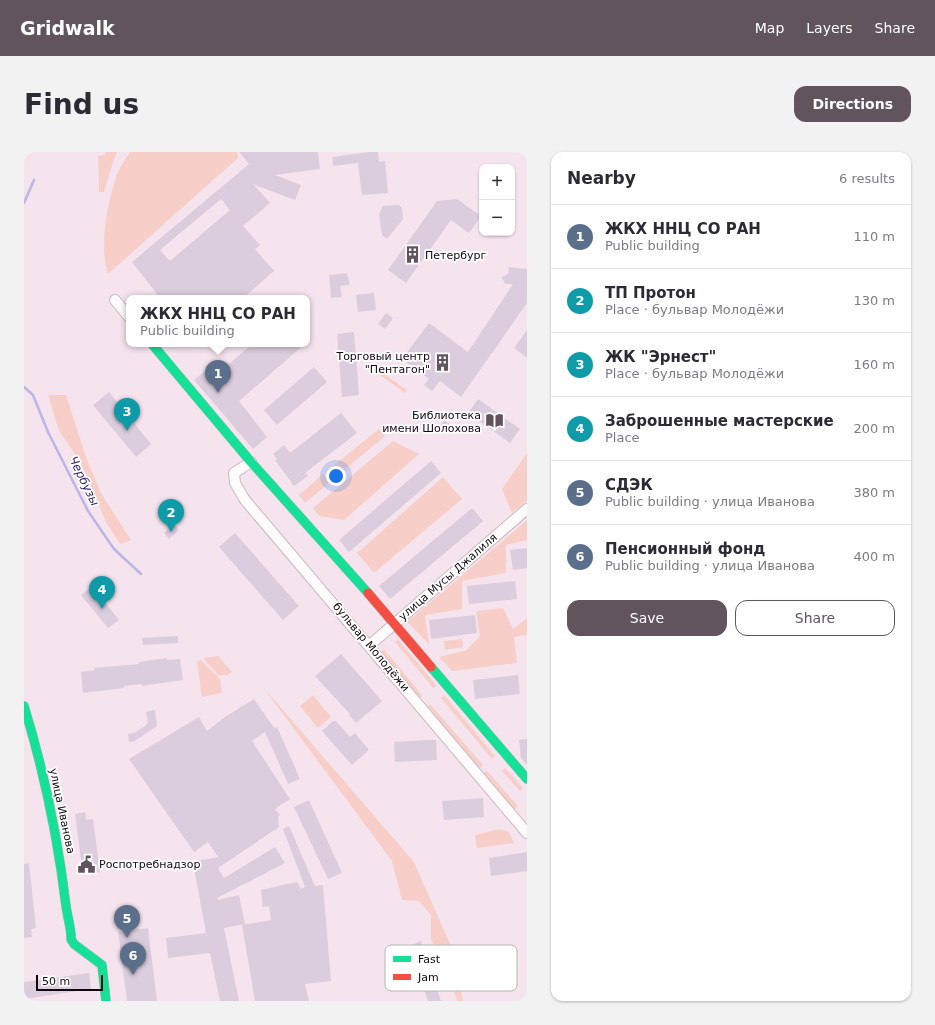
<!DOCTYPE html>
<html lang="en">
<head>
<meta charset="utf-8">
<style>
  :root { --surface:#fff; --page:#f2f2f3; --text:#2b2b33; --muted:#7c7c81; --line:#e1e1e2; --accent:#61545c }
  body { margin:0; font-family:"DejaVu Sans",sans-serif; background:var(--page); color:var(--text) }
  .controls { position:absolute; right:12px; top:12px; display:grid; overflow:hidden; border-radius:8px; box-shadow:0 1px 3px #0004 }
  .controls button { width:36px; height:36px; display:grid; place-items:center; padding:0; border:0; border-bottom:1px solid var(--line); background:var(--surface); color:var(--text); font:20px sans-serif }
  .scale { position:absolute; left:12px; bottom:10px; width:67px; box-sizing:border-box; padding-left:4px; border:2px solid #12070e; border-top:0; font-size:11px; line-height:14px; white-space:nowrap; color:#12070e; -webkit-text-stroke:3px #fff; paint-order:stroke }
  .you { position:absolute; left:312px; top:324px; width:14px; height:14px; margin:-10px; border:3px solid #fff; border-radius:50%; background:#1a73e8; box-shadow:0 0 0 6px #1a73e833 }
  .badge { display:grid; place-items:center; width:26px; height:26px; border-radius:50%; background:var(--accent); color:#fff; font-size:13px; font-weight:700 }
  .pin { position:absolute; translate:-50% -33px; filter:drop-shadow(0 1px 2px #0008) }
  .pin::after { content:''; position:absolute; top:21px; width:14px; height:12px; background:inherit; clip-path:polygon(0 0,100% 0,50% 100%) }
  .popup { position:absolute; left:102px; top:143px; width:184px; height:52px; box-sizing:border-box; display:grid; place-content:center; border-radius:8px; background:var(--surface); filter:drop-shadow(0 1px 3px #0005); font-size:13px; white-space:nowrap; color:var(--muted) }
  .popup b { font-size:15px; color:var(--text) }
  .popup::after { content:''; position:absolute; left:50%; top:100%; margin-left:-8px; border:8px solid transparent; border-top-color:var(--surface) }
  .list { margin:0; padding:0; list-style:none }
  h2 { display:flex; justify-content:space-between; align-items:center; height:52px; margin:0; padding:0 16px; font-size:17px }
  h2 small { font-size:13px; font-weight:400; color:var(--muted) }
  .list li { display:grid; grid-template-columns:26px 1fr auto; gap:12px; align-items:center; box-sizing:border-box; height:64px; padding:0 16px; border-top:1px solid var(--line) }
  .list b { display:block; font-size:15px; white-space:nowrap }
  .list p { margin:0; font-size:13px; white-space:nowrap; color:var(--muted) }
  .list em { font-size:13px; font-style:normal; color:var(--muted) }
  .actions { display:flex; gap:8px; padding:12px 16px }
  .actions a { flex:1; padding:9px 0; border:1px solid var(--accent); border-radius:12px; text-align:center; font-size:14px; color:var(--accent) }
  .actions .main { background:var(--accent); color:#fff }
  .map { position:relative; flex:none; width:503px; height:849px; overflow:hidden; border-radius:12px }
  header { display:flex; align-items:center; gap:24px; box-sizing:border-box; height:56px; padding:0 20px; background:var(--accent); color:#fff }
  header strong { font-size:19px }
  nav { display:flex; gap:22px; margin-inline-start:auto; font-size:14px }
  .intro { display:flex; align-items:center; justify-content:space-between; box-sizing:border-box; height:96px; padding:0 24px }
  h1 { margin:0; font-size:28px }
  .button { padding:10px 18px; border-radius:12px; background:var(--accent); color:#fff; font-size:14px; font-weight:700 }
  main { display:flex; gap:24px; padding:0 24px }
  aside { flex:1; background:var(--surface); border-radius:12px; box-shadow:0 1px 3px #0004 }
  .map>svg:first-child { display:block }
  .green { fill:#f8cfc8 }
  .lines { fill:none; stroke-linecap:round; stroke-linejoin:round }
  .stream { stroke:#bab6e6; stroke-width:2.5 }
  .building { fill:#dccdde; fill-rule:evenodd }
  .street-casing { stroke:#c8bac3; stroke-width:12 }
  .fast-casing { stroke:#c8bac3; stroke-width:10 }
  .jam-casing { stroke:#c8bac3; stroke-width:10 }
  .street { stroke:#fefbfc; stroke-width:10 }
  .fast { stroke:#16e098; stroke-width:9 }
  .jam { stroke:#f24e42; stroke-width:9 }
  .labels { text-anchor:middle; dominant-baseline:central; stroke-width:3.5; stroke-linejoin:round; paint-order:stroke }
  .poi-label { font-size:11px; fill:#12070e; stroke:#fff; text-anchor:start }
  .street-label { font-size:11px; fill:#12070e; stroke:#fff }
  .water-label { font-size:12px; font-style:italic; fill:#312772; stroke:#fff }
  .key { fill:#fff; stroke:#b8b5b7; stroke-width:1 }
  .key-label { font-size:11px; fill:#12070e }
</style>
</head>
<body>
<header>
<strong>Gridwalk</strong>
<nav><a>Map</a><a>Layers</a><a>Share</a></nav>
</header>
<div class="intro"><h1>Find us</h1><a class="button">Directions</a></div>
<main>
<div class="map">
<svg width="503" height="849" viewBox="0 0 503 849">
  <rect width="100%" height="100%" fill="#f5e4ee"/>
  <path class="green" d="M81 0H93L89 10 80 40H75L74 4 81 3Z
    M106 0H213L214 6 84 122C75 96 83 51 92 25 95 16 101 8 106 0Z
    M351 216 383 238 381 241 349 218Z
    M24 243H42L62 305 77 341 107 388 96 392 83 372 56 309 35 279Z
    M355 277 361 284 314 323 308 315Z
    M369 289 395 302 320 368 295 364 289 356Z
    M503 301V349L488 361 478 337Z
    M299 322 306 330 281 351 275 343Z
    M419 325 438 347 350 421 333 401Z
    M503 368V388L482 393V421L438 429V457L401 463 405 492 383 470Z
    M479 456 489 477 503 466V483L490 485 493 511 428 519 415 505 443 498 456 484 452 459Z
    M374 487 412 533 409 536 371 490Z
    M438 487 439 495 421 498 420 489Z
    M360 497 398 543 396 546 357 501Z
    M194 504 208 520 203 523H194L179 506Z
    M177 508 196 527 198 541 178 545 173 509Z
    M239 535 390 710 430 801 439 849H433L432 844 407 787V763L395 749 378 748 368 709Z
    M289 543 307 565 294 576 276 554Z
    M420 543 471 604 468 607 417 546Z
    M406 552 459 613 455 617 404 554Z
    M481 616 499 636 496 639 478 619Z
    M463 619 494 654 489 659 459 621Z
    M475 677 485 680 490 691 453 696 451 683Z"/>
  <g class="lines">
    <path class="stream" d="M0 51 10 28
      M0 235 9 243 24 280 64 359 90 397 117 422"/>
  </g>
  <path class="building" d="M215 0H294L296 17 251 23 277 33 271 48 229 32 246 51 219 74 236 93 231 97 250 119 219 146H136L108 110 225 12ZM197 47 206 58 146 109 136 98Z
    M346 0H354L355 10 361 9 364 41 338 43 334 11 309 14 308 5Z
    M433 47 457 64 445 81 427 68 382 131 364 118 413 49Z
    M375 53 378 56 379 67 363 87 358 83 355 62 359 54Z
    M485 115 503 117V151L437 245 416 229 408 239 400 233 405 227 378 207 405 171 444 200 489 132H481L478 125 484 122Z
    M323 121 326 133 316 134 318 145 307 146 305 123Z
    M350 141 352 158 334 160 332 143Z
    M362 161 369 166 361 177 354 172Z
    M503 178V206L490 196Z
    M330 180 335 243 318 245 313 182Z
    M228 192H281L215 249 243 285 229 297 170 228 181 219 188 227Z
    M290 215 303 230 253 273 240 258Z
    M85 240 127 292 112 305 69 253Z
    M454 247 496 277 486 291 444 261Z
    M317 261 333 281 281 321 284 324 270 334 251 308 253 307 249 302 260 293 266 301Z
    M420 268 428 274 423 281 415 275Z
    M407 309 417 321 325 400 315 388Z
    M448 356 459 369 366 447 355 434Z
    M150 372 155 378 145 387 140 381Z
    M211 381 275 454 259 468 195 395Z
    M503 396V416L489 418 486 398Z
    M491 429 493 447 445 452 443 434Z
    M68 434 95 468 84 476 57 443Z
    M451 463 453 481 407 487 405 468Z
    M154 484V491L119 493 118 486Z
    M317 502 358 549 332 571 325 563 326 562 291 524Z
    M143 506V508L156 507 159 528 118 534V532L100 534V536L59 541 57 520 71 518 70 516 115 512V510Z
    M494 523 496 542 451 547 449 528Z
    M230 547 250 576 253 575 276 627 264 632 241 580 228 589 266 647 251 657 256 663 254 665 255 675 194 716 200 726 251 695 261 711 193 746V748L215 743 221 772 200 776 215 849H196L186 801 144 806 142 786 182 781 169 710 194 705 184 690 170 700 105 607 175 565 183 579 201 565Z
    M131 558 133 574 111 589 105 590 104 582 110 581 121 574 124 570 122 560Z
    M309 569H312L326 585 331 581 345 598 328 613 298 579Z
    M503 587V613L497 606 495 588Z
    M403 588H412L413 608 371 610 370 590Z
    M459 646 460 665 420 668 418 649Z
    M285 648 318 721 304 727 270 655Z
    M61 660 62 668 69 667 76 720 59 723 51 662Z
    M265 674 291 734 299 733 307 829 281 832 285 849H231L218 773 247 768 245 754 239 755 237 738 273 730 277 737 281 735 259 677Z
    M503 700V719L467 724 465 706Z
    M5 711 12 776 7 777 8 785 0 786V712Z
    M124 776 133 849H103L94 780Z
    M397 789 417 849H404L385 794Z
    M65 821 67 837 0 847V830Z"/>
  <g class="lines">
    <defs>
      <path id="street" d="M91 148 105 165
        M227 310 210 321 211 331 221 348 503 681
        M346 493 503 357"/>
      <path id="fast" d="M128 192 227 310 344 441
        M407 515 503 627
        M0 554C20 619 34 687 42 754 43 762 48 781 47 787L50 792 78 813 82 849"/>
      <path id="jam" d="M344 441 407 515"/>
    </defs>
    <use href="#street" class="street-casing"/>
    <use href="#fast" class="fast-casing"/>
    <use href="#jam" class="jam-casing"/>
    <use href="#street" class="street"/>
    <use href="#fast" class="fast"/>
    <use href="#jam" class="jam"/>
  </g>
  <defs>
    <symbol id="building-bare" viewBox="-9 -9 18 18"><path d="M-4-6H4V6H1V3H-1V6H-4ZM-2.5-4.3h1.7v1.8h-1.7ZM.8-4.3h1.7v1.8H.8ZM-2.5-1h1.7V.8h-1.7ZM.8-1h1.7V.8H.8Z" fill="#61545c" stroke="#fff" stroke-width="2.5" paint-order="stroke"/></symbol>
    <symbol id="library-bare" viewBox="-9 -9 18 18"><path d="M-6-4Q-3-5.5-.7-3.5V5Q-3 3-6 4ZM6-4Q3-5.5 .7-3.5V5Q3 3 6 4Z" fill="#61545c" stroke="#fff" stroke-width="2.5" paint-order="stroke"/></symbol>
    <symbol id="civic-bare" viewBox="-9 -9 18 18"><path d="M-.6-6.5H3V-4.5H.6V-3L4-1V1h2V6H-6V1h2V-1L-.6-3ZM-1.2 2.5V6h2.4V2.5Z" fill="#61545c" stroke="#fff" stroke-width="2.5" paint-order="stroke"/></symbol>
  </defs>
  <g fill-rule="evenodd">
    <use href="#building-bare" x="376" y="90" width="25" height="25"/>
    <use href="#building-bare" x="406" y="198" width="25" height="25"/>
    <use href="#library-bare" x="458" y="256" width="25" height="25"/>
    <use href="#civic-bare" x="50" y="700" width="25" height="25"/>
  </g>
  <g class="labels">
    <g class="poi-label">
      <text x="401" y="103">Петербург</text>
      <text x="406" y="204" text-anchor="end">Торговый центр<tspan x="406" dy="13">"Пентагон"</tspan></text>
      <text x="457" y="263" text-anchor="end">Библиотека<tspan x="457" dy="13">имени Шолохова</tspan></text>
      <text x="75" y="712">Роспотребнадзор</text>
    </g>
    <g class="street-label">
      <text transform="translate(424 425) rotate(-41)">улица Мусы Джалиля</text>
      <text transform="translate(347 495) rotate(50)">бульвар Молодёжи</text>
      <text transform="translate(38 659) rotate(78)">улица Иванова</text>
    </g>
    <g class="water-label">
      <text transform="translate(60 329) rotate(64)">Чербузы</text>
    </g>
  </g>
  <rect x="361" y="793" width="132" height="46" rx="6" class="key"/>
  <rect x="369" y="804" width="18" height="6" fill="#16e098"/>
  <rect x="369" y="822" width="18" height="6" fill="#f24e42"/>
  <g class="key-label">
    <text x="394" y="811">Fast</text>
    <text x="394" y="829">Jam</text>
  </g>
</svg>
<div class="controls">
<button>+</button>
<button>−</button>
</div>
<div class="scale">50 m</div>
<div class="you"></div>
<div class="pin badge" style="left:194px;top:241px;background:#5c6f8a">1</div>
<div class="popup"><b>ЖКХ ННЦ СО РАН</b>Public building</div>
<div class="pin badge" style="left:147px;top:380px;background:#0f9aa8">2</div>
<div class="pin badge" style="left:103px;top:279px;background:#0f9aa8">3</div>
<div class="pin badge" style="left:78px;top:457px;background:#0f9aa8">4</div>
<div class="pin badge" style="left:103px;top:786px;background:#5c6f8a">5</div>
<div class="pin badge" style="left:109px;top:823px;background:#5c6f8a">6</div>
</div>
<aside>
<h2>Nearby<small>6 results</small></h2>
<ul class="list">
<li><span class="badge" style="background:#5c6f8a">1</span><div><b>ЖКХ ННЦ СО РАН</b><p>Public building</p></div><em>110 m</em></li>
<li><span class="badge" style="background:#0f9aa8">2</span><div><b>ТП Протон</b><p>Place · бульвар Молодёжи</p></div><em>130 m</em></li>
<li><span class="badge" style="background:#0f9aa8">3</span><div><b>ЖК &quot;Эрнест&quot;</b><p>Place · бульвар Молодёжи</p></div><em>160 m</em></li>
<li><span class="badge" style="background:#0f9aa8">4</span><div><b>Заброшенные мастерские</b><p>Place</p></div><em>200 m</em></li>
<li><span class="badge" style="background:#5c6f8a">5</span><div><b>СДЭК</b><p>Public building · улица Иванова</p></div><em>380 m</em></li>
<li><span class="badge" style="background:#5c6f8a">6</span><div><b>Пенсионный фонд</b><p>Public building · улица Иванова</p></div><em>400 m</em></li>
</ul>
<div class="actions"><a class="main">Save</a><a>Share</a></div>
</aside>
</main>
</body>
</html>
